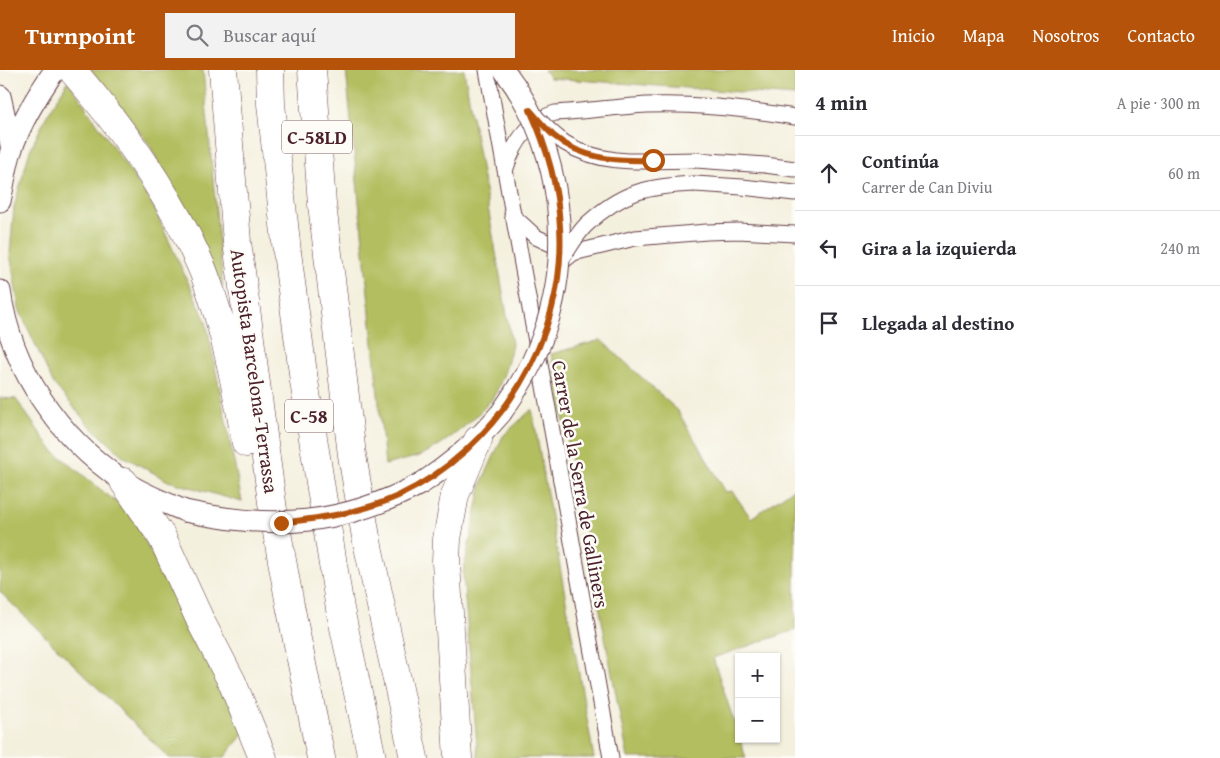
<!DOCTYPE html>
<html lang="es">
<head>
<meta charset="utf-8">
<style>
  :root { --surface:#fff; --page:#f2f2f3; --text:#2b2b33; --muted:#7c7c81; --line:#e1e1e2; --accent:#b45309 }
  body { margin:0; font-family:"Gentium Book Plus",serif; background:var(--page); color:var(--text) }
  .controls { position:absolute; right:15px; bottom:15px; display:grid; overflow:hidden; border-radius:0px; box-shadow:0 1px 4px #0004 }
  .controls button { width:45px; height:45px; display:grid; place-items:center; padding:0; border:0; border-bottom:1px solid var(--line); background:var(--surface); color:var(--text); font:25px sans-serif }
  .stop { position:absolute; width:15px; height:15px; margin:-11px; border:4px solid #b45309; border-radius:50%; background:#fff }
  .stop.end { background:#b45309; border-color:#fff; box-shadow:0 1px 5px #0008 }
  .list { margin:0; padding:0; list-style:none }
  h2 { display:flex; justify-content:space-between; align-items:center; height:65px; margin:0; padding:0 20px; font-size:21px }
  h2 small { font-size:16px; font-weight:400; color:var(--muted) }
  .list li { display:grid; grid-template-columns:32px 1fr auto; gap:15px; align-items:center; box-sizing:border-box; height:75px; padding:0 20px; border-top:1px solid var(--line) }
  .list b { display:block; font-size:19px; white-space:nowrap }
  .list p { margin:0; font-size:16px; white-space:nowrap; color:var(--muted) }
  .list em { font-size:16px; font-style:normal; color:var(--muted) }
  .icon { flex:none; width:28px; height:28px; fill:none; stroke:currentColor; stroke-width:2; stroke-linecap:round; stroke-linejoin:round }
  .map { position:relative; flex:none; width:795px; height:688px; overflow:hidden }
  header { display:flex; align-items:center; gap:30px; box-sizing:border-box; height:70px; padding:0 25px; background:var(--accent); color:#fff }
  header strong { font-size:24px }
  nav { display:flex; gap:28px; margin-inline-start:auto; font-size:18px }
  .search { width:350px; height:45px; background:var(--page); display:flex; align-items:center; gap:12px; box-sizing:border-box; padding:0 18px; border-radius:0px; color:var(--muted); font-size:19px }
  main { display:flex }
  aside { flex:1; background:var(--surface) }
  .map>svg:first-child { display:block }
  .green { fill:#b2be5f; stroke:#7e6e45 }
  .lines { fill:none; stroke-linecap:round; stroke-linejoin:round }
  .street-casing { stroke:#643e46; stroke-width:17 }
  .secondary-casing { stroke:#643e46; stroke-width:23 }
  .highway-casing { stroke:#643e46; stroke-width:29 }
  .street { stroke:#fff; stroke-width:15 }
  .secondary { stroke:#fff; stroke-width:21 }
  .highway { stroke:#fff; stroke-width:28 }
  .street-bridge-casing { stroke:#643e46; stroke-width:17; stroke-linecap:butt }
  .secondary-bridge-casing { stroke:#643e46; stroke-width:23; stroke-linecap:butt }
  .street-bridge { stroke:#fff; stroke-width:15 }
  .secondary-bridge { stroke:#fff; stroke-width:21 }
  .route { stroke:#b45309; stroke-width:6 }
  .labels { text-anchor:middle; dominant-baseline:central; stroke-width:5; stroke-linejoin:round; paint-order:stroke }
  .shield { fill:#fdfcf7; stroke:#806168; stroke-width:1 }
  .shield-label { font-size:19px; font-weight:bold; fill:#4a1f2b }
  .street-label { font-size:20px; fill:#4a1f2b; stroke:#fdfcf7 }
</style>
</head>
<body>
<header>
<strong>Turnpoint</strong>
<div class="search"><svg class="icon" aria-label="search" viewBox="0 0 24 24"><circle cx="10" cy="10" r="6"/><path d="M15 15l6 6"/></svg>Buscar aquí</div>
<nav><a>Inicio</a><a>Mapa</a><a>Nosotros</a><a>Contacto</a></nav>
</header>
<main>
<div class="map">
<svg width="795" height="688" viewBox="0 0 795 688">
  <rect width="100%" height="100%" fill="#fdfcf7"/>
  <filter id="ink" filterUnits="userSpaceOnUse"><feTurbulence type="fractalNoise" baseFrequency=".02" numOctaves="2"/><feDisplacementMap in="SourceGraphic" scale="10" xChannelSelector="R" yChannelSelector="G"/><feConvolveMatrix kernelMatrix="1 2 1 2 8 2 1 2 1" color-interpolation-filters="sRGB"/></filter>
  <filter id="wash" filterUnits="userSpaceOnUse"><feTurbulence type="fractalNoise" baseFrequency=".0096" numOctaves="4" result="noise"/><feDisplacementMap in="SourceGraphic" scale="20" xChannelSelector="R" yChannelSelector="G"/><feGaussianBlur stdDeviation="1.12" result="paint"/><feColorMatrix in="noise" values="0 0 0 0 0 0 0 0 0 0 0 0 0 0 0 0 0 1.4 0 .05"/><feComposite in="paint" operator="in"/></filter>
  <g filter="url(#wash)">
    <rect width="100%" height="100%" fill="#f4f0de"/>
    <path class="green" d="M90 0H203L223 217 149 74Z
      M346 0H464L512 274C509 290 501 316 492 329 477 348 442 377 419 386 408 389 397 392 385 395Z
      M544 0H795V26L550 8Z
      M68 11 151 132 206 251 242 432 168 411 123 386 88 354 53 313 19 239 10 183 14 137 30 80 46 47Z
      M601 270 677 340 726 422 732 421 751 448 795 418V560L713 588 746 688H628L551 284Z
      M0 328 16 329 52 380 131 444 245 662 224 688H169L0 522Z
      M532 339 594 688H478L463 504 482 412 503 366Z"/>
  </g>
  <g filter="url(#ink)">
    <g class="lines">
      <defs>
        <path id="street" d="M487 0 611 688
          M696 90 765 95 795 99
          M506 98C514 72 529 51 555 43 586 41 616 37 647 35 696 33 746 39 795 47
          M695 114 742 117 795 123
          M512 145 536 167 566 181
          M560 194 573 183 635 168 707 162 738 161 795 164"/>
        <path id="secondary" d="M0 26 12 79
          M0 131C4 114 6 95 12 78 22 50 38 24 55 0
          M0 221C11 299 58 367 123 411 142 424 164 432 185 441
          M422 413C455 391 475 373 501 343"/>
        <path id="highway" d="M72 0C118 53 159 109 190 172 195 183 200 193 204 203 225 258 236 316 246 373
          M223 0 237 172 273 440 290 535 321 688
          M270 0 271 34 287 182 304 311 340 539 372 688
          M312 0 322 134 352 385 366 467 414 688
          M124 412 162 467 201 552 232 612 263 688
          M458 688 451 577 446 492 447 469 455 425 478 370"/>
      </defs>
      <use href="#street" class="street-casing"/>
      <use href="#secondary" class="secondary-casing"/>
      <use href="#highway" class="highway-casing"/>
      <use href="#street" class="street"/>
      <use href="#secondary" class="secondary"/>
      <use href="#highway" class="highway"/>
      <defs>
        <path id="street-bridge" d="M536 47C545 56 554 66 565 73 604 98 652 90 696 90
          M559 193C568 181 576 165 586 155 622 121 648 116 695 114"/>
        <path id="secondary-bridge" d="M501 343C515 323 528 303 537 281 576 189 564 80 504 0
          M185 441C273 460 342 456 422 413"/>
      </defs>
      <use href="#street-bridge" class="street-bridge-casing"/>
      <use href="#secondary-bridge" class="secondary-bridge-casing"/>
      <use href="#street-bridge" class="street-bridge"/>
      <use href="#secondary-bridge" class="secondary-bridge"/>
    </g>
  </g>
  <g class="lines" filter="url(#ink)">
    <path class="route" d="M281 453C321 448 361 443 398 426 498 379 567 268 560 157 558 116 547 77 530 40 538 49 545 58 554 66 583 90 617 91 653 90"/>
  </g>
  <g class="labels">
    <g class="shield">
      <rect x="282" y="50.5" width="70" height="33" rx="4"/>
      <rect x="285" y="329.5" width="48" height="33" rx="4"/>
    </g>
    <g class="shield-label">
      <text x="317" y="67">C-58LD</text>
      <text x="309" y="346">C-58</text>
    </g>
    <g class="street-label">
      <text transform="translate(255 301) rotate(82)">Autopista Barcelona-Terrassa</text>
      <text transform="translate(581 414) rotate(80)">Carrer de la Serra de Galliners</text>
    </g>
  </g>
</svg>
<div class="controls">
<button>+</button>
<button>−</button>
</div>
<div class="stop" style="left:653px;top:90px"></div>
<div class="stop end" style="left:281px;top:453px"></div>
</div>
<aside>
<h2>4 min<small>A pie · 300 m</small></h2>
<ul class="list">
<li><svg class="icon" aria-label="ahead" viewBox="0 0 24 24"><path d="M12 20V5M6 11l6-6 6 6"/></svg><div><b>Continúa</b><p>Carrer de Can Diviu</p></div><em>60 m</em></li>
<li><svg class="icon" aria-label="left" viewBox="0 0 24 24"><path d="M17 20v-9H6M10 6l-5 5 5 5"/></svg><div><b>Gira a la izquierda</b></div><em>240 m</em></li>
<li><svg class="icon" aria-label="arrive" viewBox="0 0 24 24"><path d="M6 21V4h12l-3 4 3 4H6"/></svg><div><b>Llegada al destino</b></div></li>
</ul>
</aside>
</main>
</body>
</html>
